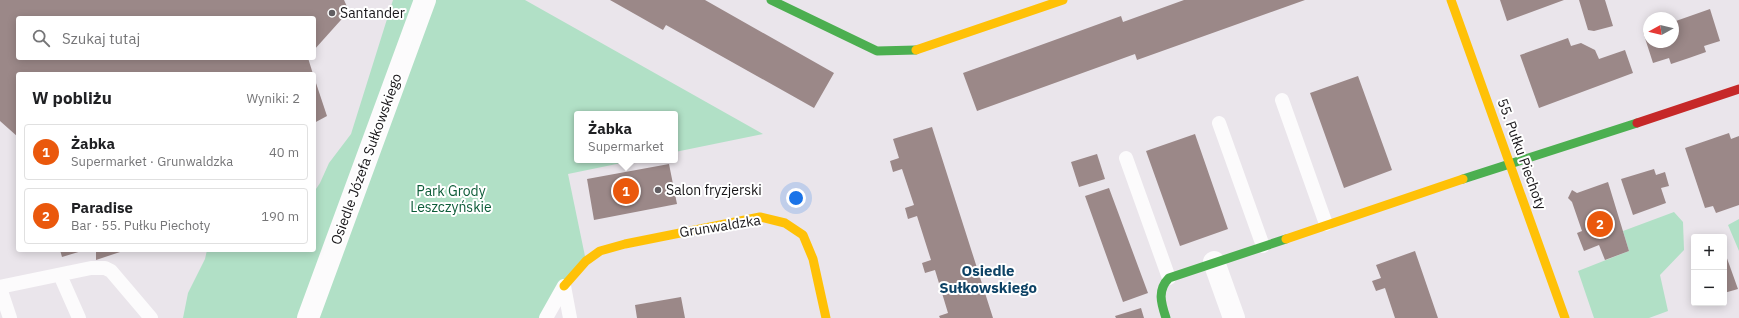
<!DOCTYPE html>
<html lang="pl">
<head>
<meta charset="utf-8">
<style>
  :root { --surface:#fff; --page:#f6f6f6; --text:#202124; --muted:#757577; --line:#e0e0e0; --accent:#ea580c }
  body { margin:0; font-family:"IBM Plex Sans",sans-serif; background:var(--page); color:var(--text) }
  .controls { position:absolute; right:12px; bottom:12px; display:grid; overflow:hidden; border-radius:4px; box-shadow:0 2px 10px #0003 }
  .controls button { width:36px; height:36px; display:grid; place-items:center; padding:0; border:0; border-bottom:1px solid var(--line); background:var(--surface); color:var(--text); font:20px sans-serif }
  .compass { position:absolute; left:1643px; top:12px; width:36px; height:36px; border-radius:50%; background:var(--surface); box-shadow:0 2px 10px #0003; rotate:262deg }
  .you { position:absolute; left:796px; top:198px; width:14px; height:14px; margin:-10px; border:3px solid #fff; border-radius:50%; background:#1a73e8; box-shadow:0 0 0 6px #1a73e833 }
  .badge { display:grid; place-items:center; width:26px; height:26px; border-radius:50%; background:var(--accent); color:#fff; font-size:13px; font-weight:700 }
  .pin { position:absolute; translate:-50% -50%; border:2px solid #fff; box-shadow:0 1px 4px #0006 }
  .popup { position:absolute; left:574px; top:111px; width:104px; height:52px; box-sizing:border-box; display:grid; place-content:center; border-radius:4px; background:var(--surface); filter:drop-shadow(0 1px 3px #0005); font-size:13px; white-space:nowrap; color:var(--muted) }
  .popup b { font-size:15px; color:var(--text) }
  .popup::after { content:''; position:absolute; left:50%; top:100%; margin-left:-8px; border:8px solid transparent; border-top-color:var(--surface) }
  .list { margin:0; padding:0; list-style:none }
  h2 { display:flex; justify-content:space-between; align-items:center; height:52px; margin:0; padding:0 16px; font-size:17px }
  h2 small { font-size:13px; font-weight:400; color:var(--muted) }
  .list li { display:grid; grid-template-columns:26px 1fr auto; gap:12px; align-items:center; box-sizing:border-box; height:56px; margin:0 8px 8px; padding:0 8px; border:1px solid var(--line); border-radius:4px }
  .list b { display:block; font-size:15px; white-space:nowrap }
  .list p { margin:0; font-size:13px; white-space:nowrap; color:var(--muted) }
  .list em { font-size:13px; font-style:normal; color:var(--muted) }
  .icon { flex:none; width:22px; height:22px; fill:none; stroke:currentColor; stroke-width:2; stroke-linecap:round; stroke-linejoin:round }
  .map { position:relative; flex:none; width:1739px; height:318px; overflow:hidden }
  .search { position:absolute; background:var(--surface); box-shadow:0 2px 10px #0003; left:16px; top:16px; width:300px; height:44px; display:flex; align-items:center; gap:10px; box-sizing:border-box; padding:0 14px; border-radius:4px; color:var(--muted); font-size:15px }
  .panel { position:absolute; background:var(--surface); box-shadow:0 2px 10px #0003; left:16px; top:72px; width:300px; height:180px; border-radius:4px }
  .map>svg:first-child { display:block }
  .green { fill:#b1e0c6 }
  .building { fill:#9b8888 }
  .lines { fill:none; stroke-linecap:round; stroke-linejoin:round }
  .lane { stroke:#fcfbfc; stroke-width:14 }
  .street { stroke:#fcfbfc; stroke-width:22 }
  .fast { stroke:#4caf50; stroke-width:9 }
  .slow { stroke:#ffc107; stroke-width:9 }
  .jam { stroke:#c62828; stroke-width:9 }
  .poi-dot { fill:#625e62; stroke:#fff; stroke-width:1.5 }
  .labels { text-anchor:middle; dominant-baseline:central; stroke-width:4; stroke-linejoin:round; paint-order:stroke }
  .poi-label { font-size:14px; fill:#181619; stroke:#fff; text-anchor:start }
  .street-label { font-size:14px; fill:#181619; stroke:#fff }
  .park-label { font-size:14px; fill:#0d5c38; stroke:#fff }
  .neighbourhood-label { font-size:15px; font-weight:bold; fill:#0d4265; stroke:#fff }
</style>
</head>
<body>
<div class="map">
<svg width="1739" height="318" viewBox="0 0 1739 318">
  <rect width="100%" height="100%" fill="#eae5eb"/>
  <path class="green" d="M393 0H525L763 134 675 152V114H577V160H636L568 174 586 261 547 318H183L188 293 205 259 207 250H314V192L320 183 329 163 351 134Z
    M1674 212 1683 222 1684 250 1660 275 1668 311 1649 318H1594L1578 271 1629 251 1623 231Z
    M1739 219V251L1728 225Z"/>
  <path class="building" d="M0 0H344L349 11 314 50V18H18V58H308L313 74H18V137L0 121Z
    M610 0H705L834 73 814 108 666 25 663 30Z
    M1184 0H1305L1137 60 1135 54 977 111 963 73 1121 16 1123 22Z
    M1500 0H1564L1507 21Z
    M1579 0H1605L1613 26 1594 31 1588 30Z
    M1710 9 1720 41 1704 46 1706 52 1689 58 1671 64 1669 58 1653 63 1643 32 1649 30V42H1673V22Z
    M1568 38 1571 46 1581 43 1595 50 1599 59 1625 50 1633 73 1539 108 1520 55Z
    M1358 76 1392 170 1344 188 1310 93Z
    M314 77 327 116 314 123Z
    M932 127 993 318H940L939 316 948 313 935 270 925 273 922 263 931 260 917 216 908 219 905 208 914 205 902 169 893 172 890 161 899 158 893 139Z
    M1729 133 1731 139 1739 136V205L1716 213 1713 206 1705 208 1685 148Z
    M1195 134 1228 229 1180 246 1146 151Z
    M1097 154 1105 179 1079 187 1071 162Z
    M669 164 677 204 594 220 587 179Z
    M1654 169 1656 175 1665 172 1669 186 1661 188 1666 203 1633 215 1621 179Z
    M1608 182 1629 251 1605 260 1599 245 1584 251 1577 233 1582 231 1572 202 1568 198 1572 190 1577 193Z
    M1109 188 1148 293 1123 302 1085 196Z
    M60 250H85L62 257Z
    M96 250H126L96 260Z
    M1724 250 1738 289 1724 293Z
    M1415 251 1438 318H1395L1385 288 1376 291 1372 281 1381 278 1376 265Z
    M681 297 685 318H637L635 305Z
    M1141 308 1144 318H1116L1115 316Z"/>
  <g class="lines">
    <path class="lane" d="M1282 100 1326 224
      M1219 123 1263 246
      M1126 158 1169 278
      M60 275 79 318
      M564 286 570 318
      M0 287 91 268H105L111 271 151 318
      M0 288 10 318
      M546 318 564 286"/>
    <path class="street" d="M1214 262 1234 318
      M308 318 425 0"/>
    <path class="fast" d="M771 0 877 51 916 50
      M1463 179 1637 123
      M1166 318C1161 303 1157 290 1169 278L1286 239"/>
    <path class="slow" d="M1451 0 1565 318
      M916 50 1063 0
      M1286 239 1463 179
      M564 286 586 261 600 251 625 244 760 217 785 223 803 235 813 259 826 318"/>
    <path class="jam" d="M1637 123 1739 89"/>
  </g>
  <g class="poi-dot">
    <circle cx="332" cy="13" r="4"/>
    <circle cx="658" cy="190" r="4"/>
  </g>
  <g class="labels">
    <g class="poi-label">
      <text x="340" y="13">Santander</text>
      <text x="666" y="190">Salon fryzjerski</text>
    </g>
    <g class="street-label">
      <text transform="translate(1522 154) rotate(70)">55. Pułku Piechoty</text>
      <text transform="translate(366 159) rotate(-70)">Osiedle Józefa Sułkowskiego</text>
      <text transform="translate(720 226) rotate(-9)">Grunwaldzka</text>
    </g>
    <g class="park-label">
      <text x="451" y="191">Park Grody<tspan x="451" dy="16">Leszczyńskie</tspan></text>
    </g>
    <g class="neighbourhood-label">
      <text x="988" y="270">Osiedle<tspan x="988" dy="17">Sułkowskiego</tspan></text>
    </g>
  </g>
</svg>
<div class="controls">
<button>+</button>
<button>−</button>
</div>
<svg class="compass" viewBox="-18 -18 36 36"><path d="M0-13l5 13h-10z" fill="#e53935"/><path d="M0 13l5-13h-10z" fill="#757577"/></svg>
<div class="you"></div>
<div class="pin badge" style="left:626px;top:191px">1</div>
<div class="popup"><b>Żabka</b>Supermarket</div>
<div class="pin badge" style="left:1600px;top:224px">2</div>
<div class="search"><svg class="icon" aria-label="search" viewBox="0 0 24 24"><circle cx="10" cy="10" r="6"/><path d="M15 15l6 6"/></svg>Szukaj tutaj</div>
<section class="panel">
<h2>W pobliżu<small>Wyniki: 2</small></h2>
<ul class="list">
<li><span class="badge">1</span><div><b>Żabka</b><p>Supermarket · Grunwaldzka</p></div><em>40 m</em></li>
<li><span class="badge">2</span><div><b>Paradise</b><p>Bar · 55. Pułku Piechoty</p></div><em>190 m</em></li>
</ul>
</section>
</div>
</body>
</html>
